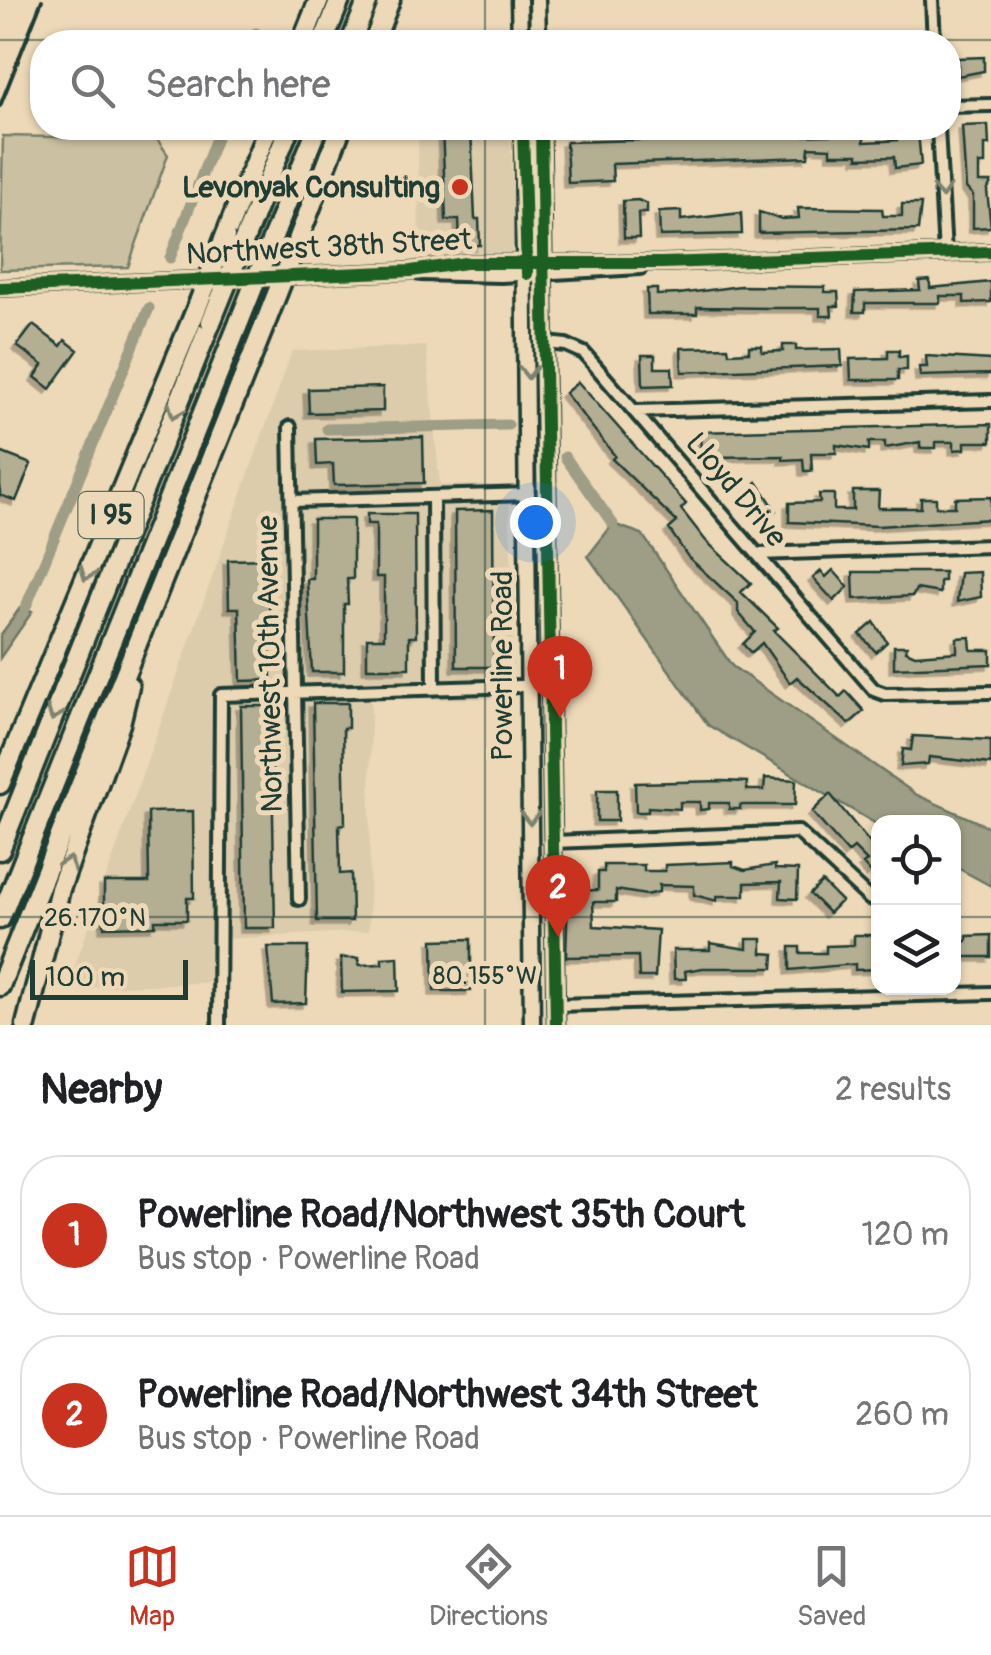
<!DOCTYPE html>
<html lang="en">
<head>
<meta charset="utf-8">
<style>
  :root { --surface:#fff; --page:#f6f6f6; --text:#202124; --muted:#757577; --line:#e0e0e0; --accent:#c8321e }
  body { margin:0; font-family:Pangolin,sans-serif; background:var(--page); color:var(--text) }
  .controls { position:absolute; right:30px; bottom:30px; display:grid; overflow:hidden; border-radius:20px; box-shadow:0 2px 8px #0004 }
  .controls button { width:90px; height:90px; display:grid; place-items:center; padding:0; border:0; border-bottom:2px solid var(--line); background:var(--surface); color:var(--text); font:50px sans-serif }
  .scale { position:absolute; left:30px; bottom:25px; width:158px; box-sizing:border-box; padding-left:10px; border:5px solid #1f3d34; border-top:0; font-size:28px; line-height:35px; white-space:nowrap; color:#1f3d34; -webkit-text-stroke:8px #edd9b7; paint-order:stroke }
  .you { position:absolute; left:535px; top:522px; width:35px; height:35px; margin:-25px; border:8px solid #fff; border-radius:50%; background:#1a73e8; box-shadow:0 0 0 15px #1a73e833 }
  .badge { display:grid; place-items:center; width:65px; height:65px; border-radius:50%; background:var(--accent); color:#fff; font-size:32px; font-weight:700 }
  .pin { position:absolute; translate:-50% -82px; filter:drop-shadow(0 2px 5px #0008) }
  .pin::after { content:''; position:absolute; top:52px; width:35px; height:30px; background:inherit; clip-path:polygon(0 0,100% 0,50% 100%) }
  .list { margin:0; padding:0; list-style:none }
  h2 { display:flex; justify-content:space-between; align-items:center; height:130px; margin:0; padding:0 40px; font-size:42px }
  h2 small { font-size:32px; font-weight:400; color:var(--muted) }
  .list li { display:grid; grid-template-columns:65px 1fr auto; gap:30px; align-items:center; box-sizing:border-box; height:160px; margin:0 20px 20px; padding:0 20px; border:2px solid var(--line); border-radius:40px }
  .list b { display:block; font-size:38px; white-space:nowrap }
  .list p { margin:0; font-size:32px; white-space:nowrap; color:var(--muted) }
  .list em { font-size:32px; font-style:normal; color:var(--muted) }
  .icon { flex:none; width:55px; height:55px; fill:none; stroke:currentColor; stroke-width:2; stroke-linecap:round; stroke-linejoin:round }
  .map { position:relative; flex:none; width:991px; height:1025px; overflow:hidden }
  .search { position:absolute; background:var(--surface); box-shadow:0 2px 8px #0004; left:30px; right:30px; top:30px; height:110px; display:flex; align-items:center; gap:25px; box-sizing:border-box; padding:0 35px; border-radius:40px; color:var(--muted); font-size:38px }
  .sheet { height:490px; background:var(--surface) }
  nav { display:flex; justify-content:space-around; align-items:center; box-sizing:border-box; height:140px; border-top:2px solid var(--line); background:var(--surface); font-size:28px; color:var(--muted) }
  nav a { display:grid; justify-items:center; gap:5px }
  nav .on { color:var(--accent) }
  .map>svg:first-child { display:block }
  .built { fill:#dcccac }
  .green { fill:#cbc0a2; stroke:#757e6b; stroke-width:2.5 }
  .water { fill:#9e9d85; stroke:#6b7765; stroke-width:2.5 }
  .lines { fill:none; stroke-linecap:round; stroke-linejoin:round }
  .canal { stroke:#9e9d85; stroke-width:11 }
  .building { fill:#b4ae93; stroke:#1f3d34; stroke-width:2.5; filter:url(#shadow) }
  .minor-casing { stroke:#1f3d34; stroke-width:18 }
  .tertiary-casing { stroke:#1f3d34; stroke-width:20 }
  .secondary-casing { stroke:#1f3d34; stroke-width:21 }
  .motorway-casing { stroke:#1f3d34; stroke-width:25 }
  .minor { stroke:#edd9b7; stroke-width:10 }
  .tertiary { stroke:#edd9b7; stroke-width:12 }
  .secondary { stroke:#edd9b7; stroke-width:14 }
  .motorway { stroke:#edd9b7; stroke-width:18 }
  .rail { stroke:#1f3d34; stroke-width:4 }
  .motorway-bridge-casing { stroke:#1f3d34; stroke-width:25; stroke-linecap:butt }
  .motorway-bridge { stroke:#edd9b7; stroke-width:18 }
  .cycleway-casing { stroke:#edd9b7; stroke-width:19 }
  .cycleway { stroke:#1b5e20; stroke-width:12 }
  .oneway { stroke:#7c836f }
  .ticks { fill:none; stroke:#1f3d34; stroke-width:2.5; stroke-opacity:0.45 }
  .poi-dot { fill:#c8321e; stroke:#edd9b7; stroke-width:4 }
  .labels { text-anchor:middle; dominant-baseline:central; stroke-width:10; stroke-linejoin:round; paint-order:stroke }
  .shield { fill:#edd9b7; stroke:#5d6c5b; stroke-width:2.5 }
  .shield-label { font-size:28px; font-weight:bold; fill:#1f3d34 }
  .poi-label { font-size:30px; font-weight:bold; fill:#1f3d34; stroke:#edd9b7; text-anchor:end }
  .street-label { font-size:30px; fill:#1f3d34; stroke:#edd9b7 }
  .ticks-label { font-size:25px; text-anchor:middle; fill:#1f3d34; stroke:#edd9b7; stroke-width:10; stroke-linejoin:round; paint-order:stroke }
</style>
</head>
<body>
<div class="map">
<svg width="991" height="1025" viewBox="0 0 991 1025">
  <defs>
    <filter id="shadow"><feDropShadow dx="-4.5" dy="4.5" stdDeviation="0" flood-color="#0004"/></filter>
  </defs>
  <rect width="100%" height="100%" fill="#edd9b7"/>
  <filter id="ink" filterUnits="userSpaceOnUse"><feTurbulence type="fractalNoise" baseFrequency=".01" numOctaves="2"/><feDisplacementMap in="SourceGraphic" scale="20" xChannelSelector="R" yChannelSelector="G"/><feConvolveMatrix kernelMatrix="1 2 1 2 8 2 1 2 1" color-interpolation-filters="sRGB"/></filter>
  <g filter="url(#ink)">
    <path class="built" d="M418 128H510L516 256 419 261Z
      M426 346 440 485H509L515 699H371L369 931 225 939V982L67 988 292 351Z"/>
    <path class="green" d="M3 136 157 139 168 155 128 267 0 270Z"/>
    <path class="water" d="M613 524 642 534 732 666 917 795 991 828V886L954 866V822L878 825 708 725 588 556Z
      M20 608 32 612 0 658V636Z"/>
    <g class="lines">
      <path class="canal" d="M253 42 256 33
        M170 258 220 128
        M327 429 508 425
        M565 457 613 524
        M25 609 149 308"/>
    </g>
    <path class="building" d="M984 57V71L958 76V58Z
      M988 125 989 145H985V164H979V182H991L987 191 991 227 973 228V195L966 188 962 126Z
      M442 128H471L475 219H479L480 245 460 246 459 220H446Z
      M918 131 921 165 895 168 894 157 858 158V154H831V148L809 147 808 157 612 164 613 181 568 183 566 142 864 134V142L885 141 897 140 896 133Z
      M638 200 647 204V213H638L639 238H624L623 201Z
      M902 204H921L918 230 759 233V212L782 219 799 218 798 208 882 209 883 216H902Z
      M681 211V220L741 213 742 234 660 236 659 212Z
      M930 280V288L991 282V302L964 303V296H940V303H865V312H854L855 292 920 290 919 281Z
      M740 286 825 287V292H838L839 306H831L832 316H820V308H774L697 307V314H648L647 289H657V295L679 294Z
      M33 325 61 346 65 340 78 350 50 389 35 377 43 365 17 346Z
      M783 345H796V350L841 349 842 366 682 372 681 348 728 347 729 353 749 352V346H762V352L783 351Z
      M888 350H899V357L907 356V370H898V380H851L850 359 888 358Z
      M642 355H655V368H672L673 385 643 386Z
      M926 356 991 360V374L920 376 919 367H927Z
      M578 382 686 504 681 509 706 541 751 583 741 592 778 628 774 631 840 697 846 691 864 711 849 724 797 677 790 683 762 643 751 653 743 644 755 632 738 612V603L688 557 669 529 677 522 612 459 615 456 565 393Z
      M383 387V411L309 413 308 389Z
      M991 424V442H965V449L954 450V442H936V448H920V442L885 448V442H869V450L836 445V453H811L812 471H804L803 459 783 460V456L710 457V453H701L700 432Z
      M423 437 424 483 334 485 333 464 317 465 316 439Z
      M0 452 31 464 16 501 0 495Z
      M757 482 776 510 764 521 742 496Z
      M853 491H879L878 508H921V498H936V507H955V498L991 497V519L878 526 789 522V503L820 502 819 494H834V510H853Z
      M493 510 494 667H456L455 511Z
      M367 514H415L416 637H409V668H367V638H384V577H376V524H367Z
      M313 519H353V579H347L348 604H344V672H312L307 579H313Z
      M268 559 271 680 241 681 239 608H229L228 560Z
      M833 570 848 587 834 601 813 578 821 571 826 577Z
      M853 572H944V581H940V593L916 589 913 596 854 599Z
      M980 572 981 597 957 602 960 573Z
      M874 622 887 642 876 652 860 634Z
      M970 637 971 650H991V664L894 668V646H907L906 651 915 655 957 652V638Z
      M313 703H348V728H343L345 824 339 825 340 874 351 873 352 921H317Z
      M241 706H271L275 928H244Z
      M913 736 991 740V764L929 757 928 764 901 766 903 749 911 750Z
      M765 778 796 780 795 805H740V809H729V803H709V809L700 810V802H680V809L648 807V812H636L635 783 723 781 747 782V790H764Z
      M597 790H617V821H597Z
      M830 794 869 842 872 839 878 845V866L871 873 863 864 867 861 854 848 848 853 812 812Z
      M193 811 194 898H187V920H155V926L104 927V882H149L148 812Z
      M733 862V866L745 870 775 865V869L798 870 797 899 780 898 781 882 745 883V896H717V901L694 895V886L659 885V892L646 895 616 890V902H593L594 926 658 930 655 977H639L638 956 566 957 568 891 598 890V872H604V865H644V871H665V865Z
      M822 882 841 901 829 913 810 894Z
      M854 935H878V969L855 970V964L790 970V947H800V953H826V946L854 945Z
      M991 935V957H954V942L967 941V936Z
      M471 939V991H434L433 940Z
      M747 939H762V953L774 954 773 968H703L685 971 686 979H674L673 950H710V943L747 949Z
      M268 947H308L306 1003 273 1004Z
      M398 957 399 991 342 992 341 958H359V965L382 964V958Z"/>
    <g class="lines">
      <defs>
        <path id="minor" d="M932 0 934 42
          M948 106 991 105
          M938 128 945 254
          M546 343 566 345 584 353 874 690 885 694 991 692
          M637 411 991 401
          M290 427 299 899
          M433 498 434 689
          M292 501 529 494
          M758 554 991 546
          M554 842 798 832 870 899
          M556 1005 991 993
          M219 1025 221 695 553 685"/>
        <path id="tertiary" d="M420 273 501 275 640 267
          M0 288 411 271 465 263H662L991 252"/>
        <path id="secondary" d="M519 0 520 42
          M537 0 538 42
          M523 128 532 1025
          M541 128 556 1025"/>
        <path id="motorway" d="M302 42 319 0
          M323 42 340 0
          M351 42 368 0
          M374 42 390 0
          M300 235 341 128
          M225 237 268 128
          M273 237 317 128
          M245 238 289 128
          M0 784 191 322
          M0 850 211 322
          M0 919 240 320
          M0 986 267 319
          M26 1025 60 889 120 724 129 686"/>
      </defs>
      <use href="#minor" class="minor-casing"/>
      <use href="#tertiary" class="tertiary-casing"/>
      <use href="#secondary" class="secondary-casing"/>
      <use href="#motorway" class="motorway-casing"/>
      <use href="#minor" class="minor"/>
      <use href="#tertiary" class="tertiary"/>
      <use href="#secondary" class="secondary"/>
      <use href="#motorway" class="motorway"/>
      <path class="rail" d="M0 106 42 0"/>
      <defs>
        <path id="motorway-bridge" d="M267 319 300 235
          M240 320 273 237
          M191 322 225 237
          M211 322 245 238"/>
      </defs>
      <use href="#motorway-bridge" class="motorway-bridge-casing"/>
      <use href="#motorway-bridge" class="motorway-bridge"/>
      <defs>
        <path id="cycleway" d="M523 128 527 274
          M541 128 556 1025
          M0 288 411 271 465 263H662L991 252"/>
      </defs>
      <use href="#cycleway" class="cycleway-casing"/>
      <use href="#cycleway" class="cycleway"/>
    </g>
    <defs><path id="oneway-chevron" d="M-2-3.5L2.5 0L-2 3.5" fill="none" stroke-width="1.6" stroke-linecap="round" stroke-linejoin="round" transform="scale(2.5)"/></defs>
    <g class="oneway">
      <use href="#oneway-chevron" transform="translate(942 191) rotate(87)"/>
      <use href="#oneway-chevron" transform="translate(528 372) rotate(90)"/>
      <use href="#oneway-chevron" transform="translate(175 412) rotate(112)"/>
      <use href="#oneway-chevron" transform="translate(87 574) rotate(112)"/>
      <use href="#oneway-chevron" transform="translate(54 714) rotate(112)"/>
      <use href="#oneway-chevron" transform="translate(530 818) rotate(89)"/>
      <use href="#oneway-chevron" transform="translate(68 863) rotate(-71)"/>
    </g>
  </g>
  <path class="ticks" d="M485 0V42M0 40H991M485 128V1025M0 917H878M954 917H991"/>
  <circle class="poi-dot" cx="460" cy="187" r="10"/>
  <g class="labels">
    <rect class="shield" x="78.5" y="492" width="65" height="46" rx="8"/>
    <g class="shield-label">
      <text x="111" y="515">I 95</text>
    </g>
    <g class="poi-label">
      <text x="440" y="187">Levonyak Consulting</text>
    </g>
    <g class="street-label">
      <text transform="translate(329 247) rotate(-3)">Northwest 38th Street</text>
      <text transform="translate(736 490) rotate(50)">Lloyd Drive</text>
      <text transform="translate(270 664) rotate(-91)">Northwest 10th Avenue</text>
      <text transform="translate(502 666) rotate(-90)">Powerline Road</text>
    </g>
  </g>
  <g class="ticks-label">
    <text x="95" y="926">26.170°N</text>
    <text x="485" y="984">80.155°W</text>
  </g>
</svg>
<div class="controls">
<button><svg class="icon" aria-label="locate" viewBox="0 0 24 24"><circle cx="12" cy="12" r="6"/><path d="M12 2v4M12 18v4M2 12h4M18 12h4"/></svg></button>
<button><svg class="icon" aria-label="layers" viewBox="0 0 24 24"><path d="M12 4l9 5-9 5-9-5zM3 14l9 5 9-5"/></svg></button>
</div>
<div class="scale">100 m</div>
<div class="you"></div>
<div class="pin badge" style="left:560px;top:718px">1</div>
<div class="pin badge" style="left:558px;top:937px">2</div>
<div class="search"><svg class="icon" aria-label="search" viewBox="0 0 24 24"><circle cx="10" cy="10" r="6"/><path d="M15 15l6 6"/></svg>Search here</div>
</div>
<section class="sheet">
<h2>Nearby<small>2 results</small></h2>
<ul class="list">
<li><span class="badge">1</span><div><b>Powerline Road/Northwest 35th Court</b><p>Bus stop · Powerline Road</p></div><em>120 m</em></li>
<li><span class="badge">2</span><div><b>Powerline Road/Northwest 34th Street</b><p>Bus stop · Powerline Road</p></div><em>260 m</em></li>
</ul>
</section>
<nav>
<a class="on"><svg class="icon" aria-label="map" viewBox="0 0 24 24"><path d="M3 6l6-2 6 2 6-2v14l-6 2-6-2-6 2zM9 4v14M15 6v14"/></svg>Map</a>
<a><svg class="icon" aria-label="directions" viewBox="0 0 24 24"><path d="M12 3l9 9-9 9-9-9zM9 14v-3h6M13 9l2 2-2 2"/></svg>Directions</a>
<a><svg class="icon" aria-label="saved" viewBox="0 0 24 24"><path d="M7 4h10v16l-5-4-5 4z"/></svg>Saved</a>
</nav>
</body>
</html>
